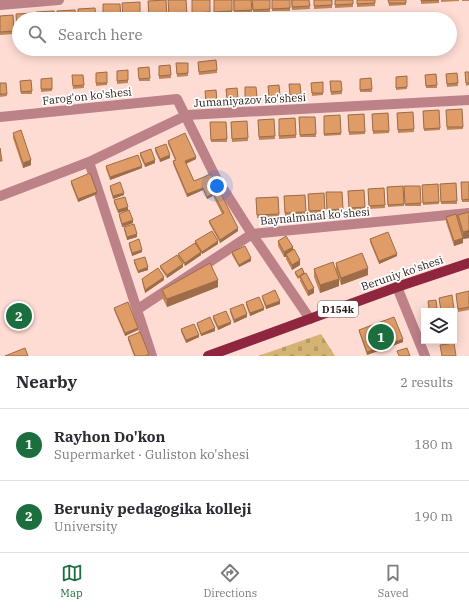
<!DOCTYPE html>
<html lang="en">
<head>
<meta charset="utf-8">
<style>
  :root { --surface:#fff; --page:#f2f2f3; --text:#2b2b33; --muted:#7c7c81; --line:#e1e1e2; --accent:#1c6e3f }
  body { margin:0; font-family:"IBM Plex Serif",serif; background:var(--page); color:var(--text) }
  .controls { position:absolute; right:12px; bottom:12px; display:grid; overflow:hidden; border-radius:0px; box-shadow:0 2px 10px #0003 }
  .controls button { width:36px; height:36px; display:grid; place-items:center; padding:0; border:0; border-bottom:1px solid var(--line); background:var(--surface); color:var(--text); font:20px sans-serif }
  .you { position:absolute; left:217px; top:186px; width:14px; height:14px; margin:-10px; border:3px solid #fff; border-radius:50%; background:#1a73e8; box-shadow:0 0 0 6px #1a73e833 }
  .badge { display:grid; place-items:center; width:26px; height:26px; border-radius:50%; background:var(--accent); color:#fff; font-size:13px; font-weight:700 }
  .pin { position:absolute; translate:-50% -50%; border:2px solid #fff; box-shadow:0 1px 4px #0006 }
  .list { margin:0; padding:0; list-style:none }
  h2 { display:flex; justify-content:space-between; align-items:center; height:52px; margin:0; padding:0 16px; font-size:17px }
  h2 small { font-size:13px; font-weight:400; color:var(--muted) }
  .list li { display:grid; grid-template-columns:26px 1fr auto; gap:12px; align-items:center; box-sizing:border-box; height:72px; padding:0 16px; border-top:1px solid var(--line) }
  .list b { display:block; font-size:15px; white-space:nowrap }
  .list p { margin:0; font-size:13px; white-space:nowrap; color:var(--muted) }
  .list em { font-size:13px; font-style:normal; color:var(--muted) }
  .icon { flex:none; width:22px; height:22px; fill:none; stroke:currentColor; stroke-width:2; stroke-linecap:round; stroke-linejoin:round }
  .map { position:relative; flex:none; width:469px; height:356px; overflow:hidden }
  .search { position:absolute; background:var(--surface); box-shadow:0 2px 10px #0003; left:12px; right:12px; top:12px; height:44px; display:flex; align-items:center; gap:10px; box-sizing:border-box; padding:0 14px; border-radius:22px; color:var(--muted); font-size:15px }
  .sheet { height:196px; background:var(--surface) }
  nav { display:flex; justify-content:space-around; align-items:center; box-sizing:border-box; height:56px; border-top:1px solid var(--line); background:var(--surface); font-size:11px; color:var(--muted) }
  nav a { display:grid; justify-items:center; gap:2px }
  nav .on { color:var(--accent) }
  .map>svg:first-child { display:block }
  .cemetery { fill:url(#cemetery-stones) }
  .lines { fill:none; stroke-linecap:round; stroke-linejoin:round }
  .minor { stroke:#bd8188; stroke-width:10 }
  .major { stroke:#8f253e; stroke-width:10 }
  .wall { fill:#c08659 }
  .shaded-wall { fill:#9c6d48 }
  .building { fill:#df9c67; stroke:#9c6d48 }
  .labels { text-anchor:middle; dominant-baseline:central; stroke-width:3.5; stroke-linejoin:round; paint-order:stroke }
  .shield { fill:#fff; stroke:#685e5b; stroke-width:1 }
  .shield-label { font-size:10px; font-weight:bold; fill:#271915 }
  .street-label { font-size:11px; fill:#271915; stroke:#fff }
</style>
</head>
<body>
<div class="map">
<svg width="469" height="356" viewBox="0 0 469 356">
  <defs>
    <pattern id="cemetery-stones" width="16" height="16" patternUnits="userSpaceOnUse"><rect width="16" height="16" fill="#d5b372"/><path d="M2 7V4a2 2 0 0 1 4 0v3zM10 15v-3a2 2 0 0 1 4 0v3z" fill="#b79962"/></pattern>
  </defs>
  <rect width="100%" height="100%" fill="#fedcd3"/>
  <path class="cemetery" d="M321 334 335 356H258Z"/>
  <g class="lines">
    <path class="minor" d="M0 5 59 0
      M0 117 177 99 215 176 252 234 310 319
      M89 162 152 356
      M0 196 89 162 187 115 469 100
      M397 287 425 356
      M138 309 252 234 469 213"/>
    <path class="major" d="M208 356 397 287 469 263"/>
  </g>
  <path class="wall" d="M166 0 167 19H149L148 1Z
    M168 0H186L187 17 169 18Z
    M192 0H210V15L192 16Z
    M214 0H232V14L214 15Z
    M233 0H251L252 13H234Z
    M252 0H270V12H253Z
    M272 0H290V11H272Z
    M291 0H309L310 9 292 10Z
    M314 0H332V8L314 9Z
    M335 0H353V7L335 8Z
    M357 0H375V6L357 7Z
    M388 0H406V5L389 6Z
    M421 0H439V3L421 4Z
    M441 0H459V1L441 2Z
    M462 0H469V1H462Z
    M13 15 14 34 0 35V16Z
    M176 63H188V76L177 77Z
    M198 64 217 70V73L199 75Z
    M170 65 171 78 159 79V66Z
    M149 67 150 81H139L138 68Z
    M128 70V83L117 84V71Z
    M107 72V85L96 86V73Z
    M465 72H469V85L466 86Z
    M457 73 458 86 447 87 446 74Z
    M436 74 437 88H426L425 75Z
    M72 75H83L84 88 73 89Z
    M407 76V89L396 90V77Z
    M52 78V91L41 92V79Z
    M371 78 372 92H360V79Z
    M31 80 32 94H21L20 81Z
    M330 81H341L342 94 331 95Z
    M323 82V95L312 96 311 83Z
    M0 83H6L7 96 0 97Z
    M289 84H300L301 97 290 98Z
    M279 85 280 98 269 99 268 86Z
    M245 87H256L257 100 245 101Z
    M237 88 238 101 227 102 226 89Z
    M216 90 217 104H206L205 91Z
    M462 109 463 129 447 130 446 110Z
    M439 110 440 130 424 131 423 111Z
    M413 112 414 132 398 133 397 113Z
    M388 113 389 133 373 134 372 114Z
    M364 114 365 134 349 135 348 115Z
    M340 115 341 135 324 136V116Z
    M299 117H315L316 137H300Z
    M295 118 296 138 279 139V119Z
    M274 119 275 139 259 140 258 120Z
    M247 121 248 141 232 142 231 122Z
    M210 122H226L227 142H211Z
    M13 133 31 165 23 168 13 138Z
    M168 141 196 159 186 164 194 181 211 174 238 231 220 243 209 223V221L222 214 213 196 207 199 203 190 187 197 173 164V161L175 160 168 144Z
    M155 148 170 158 160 162 155 151Z
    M140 153 155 163 145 167 140 156Z
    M106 166 142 168 110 180 106 169Z
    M71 181 97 194 78 202 71 184Z
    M461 182H469V202H462Z
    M456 183 457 204H441L440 184Z
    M438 184 439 204 423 205 422 185Z
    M110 186 124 195 113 199 110 189Z
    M403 186 404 206 388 207 387 187Z
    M404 186H420L421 206H405Z
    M384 188 385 208 369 209 368 189Z
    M364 190 365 210 349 211 348 191Z
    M326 192H342L343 211 327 212Z
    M324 193 325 213 309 214 308 194Z
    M305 195 306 215 285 216 284 196Z
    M278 197 279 217 257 218 256 198Z
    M114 200 128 210 118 213 114 203Z
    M469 212V238L463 239V243L454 246 446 222V217L458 222V215Z
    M119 214 133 223 122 227 119 216Z
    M124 227 137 237 127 240 124 230Z
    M370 239 397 256 379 264 370 242Z
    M195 241 218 244 202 254 201 253V255L185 266 178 256V254L195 243Z
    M278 241 293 250 300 265 292 270 286 259V257H284L278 246Z
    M129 243 142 252 132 256 129 246Z
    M232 252 251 261 239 267 232 255Z
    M134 260 148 270 138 273 134 263Z
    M336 263 368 275 341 285 336 270Z
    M160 266 183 267 167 278 160 268Z
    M302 268 314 293 308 296 300 281V278L298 279 295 274V272Z
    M314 269 339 286 320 293 314 277Z
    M142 279 164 280 145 293 142 281Z
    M218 287 167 307 162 297V290Z
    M469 291V310L458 312 456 294Z
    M262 296 280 304 266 309 262 298Z
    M439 298 454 309V312V311H441Z
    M428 301 437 308V311H429Z
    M246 302 264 310 250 316 246 305Z
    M114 308 138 330 125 336 114 310Z
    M230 309 247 317 234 323 230 312Z
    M213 316 231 324 218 330 213 319Z
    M197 323 215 331 201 336 197 325Z
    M181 329 199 337 186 343 181 332Z
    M359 330 403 342 367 355 359 332Z
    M128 337 149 356H134L128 340Z"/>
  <path class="shaded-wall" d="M170 155V158L160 162V159Z
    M196 157V159L185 164V161Z
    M31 160V165L23 168V163Z
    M155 160V163L145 167V164Z
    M142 166V168L110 180V177Z
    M203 188V190L187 197V194Z
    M97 192V194L78 202V199Z
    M124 193V195L113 199V196Z
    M213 193V196L207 199V197Z
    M128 207V210L118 213V210Z
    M133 220V223L122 227V224Z
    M238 228V231L220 243V240Z
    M469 230V238L463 239V243L454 246V241L463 238V232Z
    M137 234V237L127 240V237Z
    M218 241V244L202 254V252Z
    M293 247V253L286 254V257H284V252Z
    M142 250V252L132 256V253Z
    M201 252V255L185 266V263Z
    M397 254V256L379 264V261Z
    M251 258V261L239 267V265Z
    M300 260V265L292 270V265Z
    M183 264V267L167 278V275Z
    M148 267V270L138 273V271Z
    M368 268V275L341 285V278Z
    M164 277V280L145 293V290Z
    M339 279V286L320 293V285Z
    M218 280V287L167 307V299Z
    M314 288V293L308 296V291Z
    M280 301V304L266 309V306Z
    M264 308V310L250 316V313Z
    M247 314V317L234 323V320Z
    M231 322V324L218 330V327Z
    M138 328V330L125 336V333Z
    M215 328V331L201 336V334Z
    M199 335V337L186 343V340Z
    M403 339V342L367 355V352Z"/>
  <path class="building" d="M166 0 167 16 149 17 148 1Z
    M168 0H186L187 15 169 16Z
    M192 0H210V12L192 13Z
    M214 0H232V11L214 12Z
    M234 0H251L252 10 234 11Z
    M252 0H270V9L253 10Z
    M272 0H290V8L272 9Z
    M292 0H309L310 6 292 7Z
    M314 0H332V5L314 6Z
    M335 0H353V4L335 5Z
    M357 0H375V3L357 4Z
    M388 0H406V3H389Z
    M421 0H439L421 1Z
    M140 2V19H123L122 3Z
    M103 4H120L121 19H103Z
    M95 8 96 19H78V9Z
    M75 10 76 19H58L57 11Z
    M54 11V19H37L36 12Z
    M34 13V19H19V31H17L16 14Z
    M13 15 14 31 0 32V16Z
    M216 60 217 70 199 72 198 62Z
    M176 63H188V73L177 74Z
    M170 65 171 75 159 76V66Z
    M149 67 150 78 139 79 138 68Z
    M128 70V80L117 81V71Z
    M107 72V83H96V73Z
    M465 72H469V83H466Z
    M457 73 458 83 447 84 446 74Z
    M436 74 437 85 426 86 425 75Z
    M72 75H83L84 85 73 86Z
    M407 76V87L396 88V77Z
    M52 78V89H41V79Z
    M371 78 372 89 360 90V79Z
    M31 80 32 91 21 92 20 81Z
    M330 81H341L342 91 331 92Z
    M323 82V93H312L311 83Z
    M0 83H6L7 94H0Z
    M289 84H300L301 94 290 95Z
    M279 85 280 96H269L268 86Z
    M245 87H256L257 97 245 98Z
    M237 88 238 98 227 99 226 89Z
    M216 90 217 101 206 102 205 91Z
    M462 109 463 127H447L446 110Z
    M439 110 440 128 424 129 423 111Z
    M413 112 414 129 398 130 397 113Z
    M388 113 389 131H373L372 114Z
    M364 114 365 132H349L348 115Z
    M340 115 341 133 324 134V116Z
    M299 117H315L316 134 300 135Z
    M295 118 296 135 279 136V119Z
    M274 119 275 136 259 137 258 120Z
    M247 121 248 138 232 139 231 122Z
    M210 122H226L227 139 211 140Z
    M21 130 31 160 23 163 13 133Z
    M185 133 196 157 185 161 194 181 211 174 238 228 220 240 209 221 224 213 213 193 207 197 203 188 187 194 173 161 176 160 168 141Z
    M166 144 170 155 160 159 155 148Z
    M0 148 2 161H0Z
    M151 149 155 160 145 164 140 153Z
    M138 155 142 166 110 177 106 166Z
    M90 173 97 192 78 199 71 181Z
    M120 182 124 193 113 196 110 186Z
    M461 182H469V199L462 200Z
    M456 183 457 201 441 202 440 184Z
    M438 184 439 202 423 203 422 185Z
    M403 186 404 204 388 205 387 187Z
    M404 186H420L421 203 405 204Z
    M384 188 385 205 369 206 368 189Z
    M364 190 365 207 349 208 348 191Z
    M326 192H342L343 209 327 210Z
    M324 193 325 210 309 211 308 194Z
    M305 195 306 212 285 213 284 196Z
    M125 197 128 207 118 210 114 200Z
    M278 197 279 214 257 215 256 198Z
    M129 210 133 220 122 224 119 214Z
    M469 212V230L463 232 458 215Z
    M456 214 463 238 454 241 446 217Z
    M134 224 137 234 127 237 124 227Z
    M212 231 218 241 202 252 195 241Z
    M388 232 397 254 379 261 370 239Z
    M286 236 293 247 284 252 278 241Z
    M139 239 142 250 132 253 129 243Z
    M195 243 201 252 185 263 178 254Z
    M245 246 251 258 239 265 232 252Z
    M294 249 300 260 292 265 286 254Z
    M362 253 368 268 341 278 336 263Z
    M177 255 183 264 167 275 160 266Z
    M145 257 148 267 138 271 134 260Z
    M333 262 339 279 320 285 314 269Z
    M210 263 218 280 167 299 162 290Z
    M158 268 164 277 145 290 142 279Z
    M302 268 304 273 298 277 295 272Z
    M306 273 314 288 308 291 300 276Z
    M275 290 280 301 266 306 262 296Z
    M469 291V307L458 309 456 294Z
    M452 295 454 309 441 311 439 298Z
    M259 297 264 308 250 313 246 302Z
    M436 300 437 308 429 309 428 301Z
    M128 302 138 328 125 333 114 308Z
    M243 304 247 314 234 320 230 309Z
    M226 311 231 322 218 327 213 316Z
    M210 317 215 328 201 334 197 323Z
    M394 317 403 339 367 352 359 330Z
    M194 324 199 335 186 340 181 329Z
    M140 332 149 354 145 356H135L128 337Z
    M454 343 456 356H442L440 345Z
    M25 348 28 356H5Z
    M407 348 410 356H399L397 351Z"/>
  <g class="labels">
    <rect class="shield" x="318" y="301" width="40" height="16" rx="3"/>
    <g class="shield-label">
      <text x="338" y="309">D154k</text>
    </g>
    <g class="street-label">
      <text transform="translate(87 96) rotate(-6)">Farog'on ko'shesi</text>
      <text transform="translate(250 100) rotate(-3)">Jumaniyazov ko'shesi</text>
      <text transform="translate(315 216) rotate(-5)">Baynalminal ko'shesi</text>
      <text transform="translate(402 273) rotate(-19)">Beruniy ko'shesi</text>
    </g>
  </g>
</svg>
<div class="controls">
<button><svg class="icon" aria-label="layers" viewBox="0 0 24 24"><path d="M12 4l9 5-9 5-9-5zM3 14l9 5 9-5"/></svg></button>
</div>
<div class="you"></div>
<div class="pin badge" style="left:381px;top:337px">1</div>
<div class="pin badge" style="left:19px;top:316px">2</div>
<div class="search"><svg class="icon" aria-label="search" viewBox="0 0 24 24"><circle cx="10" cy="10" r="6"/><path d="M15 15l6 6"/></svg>Search here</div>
</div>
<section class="sheet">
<h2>Nearby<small>2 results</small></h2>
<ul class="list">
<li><span class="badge">1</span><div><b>Rayhon Do'kon</b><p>Supermarket · Guliston ko'shesi</p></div><em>180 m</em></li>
<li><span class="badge">2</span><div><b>Beruniy pedagogika kolleji</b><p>University</p></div><em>190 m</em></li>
</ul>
</section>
<nav>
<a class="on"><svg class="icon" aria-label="map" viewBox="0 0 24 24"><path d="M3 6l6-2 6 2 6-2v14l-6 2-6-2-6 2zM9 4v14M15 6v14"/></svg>Map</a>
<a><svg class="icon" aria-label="directions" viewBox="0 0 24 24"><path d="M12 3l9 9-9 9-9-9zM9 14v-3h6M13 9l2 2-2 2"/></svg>Directions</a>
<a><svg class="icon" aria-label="saved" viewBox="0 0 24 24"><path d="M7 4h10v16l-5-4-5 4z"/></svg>Saved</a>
</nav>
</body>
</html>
